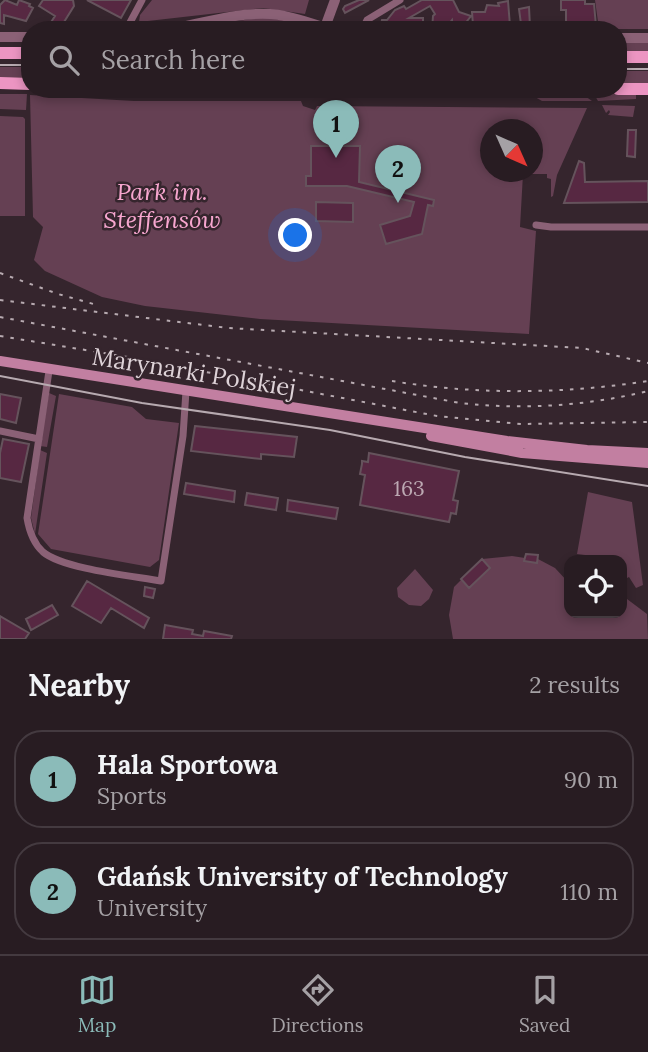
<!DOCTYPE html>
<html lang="en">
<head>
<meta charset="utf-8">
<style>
  :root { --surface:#281c22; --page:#34292f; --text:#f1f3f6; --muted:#a5a1a5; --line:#443a40; --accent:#8bbbb9 }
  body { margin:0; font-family:Lora,serif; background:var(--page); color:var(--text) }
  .controls { position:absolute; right:21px; bottom:21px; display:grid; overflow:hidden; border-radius:14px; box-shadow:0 4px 10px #0003 }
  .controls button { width:63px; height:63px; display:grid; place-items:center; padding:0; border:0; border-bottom:2px solid var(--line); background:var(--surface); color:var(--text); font:35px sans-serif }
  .compass { position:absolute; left:480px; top:119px; width:63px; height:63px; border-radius:50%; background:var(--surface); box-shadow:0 4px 10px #0003; rotate:135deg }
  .you { position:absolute; left:296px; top:236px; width:24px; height:24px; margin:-18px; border:5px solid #fff; border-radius:50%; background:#1a73e8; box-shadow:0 0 0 10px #1a73e833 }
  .badge { display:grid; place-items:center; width:46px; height:46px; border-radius:50%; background:var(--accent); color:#111; font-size:23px; font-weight:700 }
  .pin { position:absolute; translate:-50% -58px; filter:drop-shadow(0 2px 4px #0008) }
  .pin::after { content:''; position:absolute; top:37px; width:24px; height:21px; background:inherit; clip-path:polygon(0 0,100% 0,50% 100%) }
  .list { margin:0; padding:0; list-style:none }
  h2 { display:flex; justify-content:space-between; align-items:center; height:91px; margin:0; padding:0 28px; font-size:30px }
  h2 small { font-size:23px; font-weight:400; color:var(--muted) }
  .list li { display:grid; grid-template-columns:46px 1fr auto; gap:21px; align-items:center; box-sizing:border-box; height:98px; margin:0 14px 14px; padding:0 14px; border:2px solid var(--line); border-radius:28px }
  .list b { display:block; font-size:26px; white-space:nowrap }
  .list p { margin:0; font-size:23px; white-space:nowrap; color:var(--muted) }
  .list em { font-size:23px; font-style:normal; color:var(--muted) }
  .icon { flex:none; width:38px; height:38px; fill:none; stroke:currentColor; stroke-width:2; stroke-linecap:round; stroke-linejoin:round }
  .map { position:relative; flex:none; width:648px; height:639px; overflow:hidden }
  .search { position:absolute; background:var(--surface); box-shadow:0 4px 10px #0003; left:21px; right:21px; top:21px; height:77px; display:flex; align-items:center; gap:18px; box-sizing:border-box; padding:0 24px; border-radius:28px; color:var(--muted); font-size:26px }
  .sheet { height:315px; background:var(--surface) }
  nav { display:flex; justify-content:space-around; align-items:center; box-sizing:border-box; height:98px; border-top:2px solid var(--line); background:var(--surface); font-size:19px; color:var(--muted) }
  nav a { display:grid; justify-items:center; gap:4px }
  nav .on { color:var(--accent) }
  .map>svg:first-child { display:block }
  .green { fill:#654053; fill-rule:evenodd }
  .building { fill:#572842; stroke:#65535c; stroke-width:2 }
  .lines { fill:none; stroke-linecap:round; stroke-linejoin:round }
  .minor { stroke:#8b6176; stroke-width:7 }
  .tertiary { stroke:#8b6176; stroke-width:10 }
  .secondary { stroke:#c27fa1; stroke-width:10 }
  .primary { stroke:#ec95c2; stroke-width:12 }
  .tram { stroke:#b7aab0; stroke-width:2 }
  .rail { stroke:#b7aab0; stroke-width:2; stroke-dasharray:3.5 7; stroke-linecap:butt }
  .labels { text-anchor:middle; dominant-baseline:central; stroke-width:5; stroke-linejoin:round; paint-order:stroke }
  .number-label { font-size:21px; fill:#bca8b2 }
  .park-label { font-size:24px; font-style:italic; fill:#f7a6cf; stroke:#35252d }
  .street-label { font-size:24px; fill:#ddd2d7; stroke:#35252d }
</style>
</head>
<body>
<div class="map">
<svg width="648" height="639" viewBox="0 0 648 639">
  <rect width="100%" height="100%" fill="#35252d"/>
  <path class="green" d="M152 0H309L305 14 263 8 139 22 140 15Z
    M595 0H648V29H599Z
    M261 17 288 21 316 30H187Z
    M618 42H648V52H618Z
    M0 67H24V70H30V79H0Z
    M618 71H648V83H618Z
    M182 91 308 92 310 94 187 93 179 95 175 92Z
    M381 92 585 96 592 101H542L535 97 503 96 382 95Z
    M0 94H27L26 110 0 109Z
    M594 94H636V99L598 101Z
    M30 95 134 101H301L303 106 315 110 317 106 587 108 557 175 553 196 551 197V179L547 178V174H523L520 227 536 231 529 334 260 319 145 306 102 297 45 271 34 260 43 227 33 217ZM490 130H532V172H490Z
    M602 105 635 106 633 117 608 115 610 112 609 110 606 113Z
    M0 116 23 117 25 119V216H0Z
    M49 393 56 396 47 447 40 446Z
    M59 394 132 407 146 419 179 423 159 560 150 567 51 549 38 534Z
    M40 450 47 453 35 534 31 518Z
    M588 492 632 502 643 585 636 588 629 577 627 578 626 584 622 586V560H585V555L577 554Z
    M526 554 538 555V559L555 568 569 583V613H622V600L627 599 647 614 648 639H453L449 615 454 587 482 559 512 556 525 558Z
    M415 569 433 590 429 599 421 606 409 605 398 597 397 588Z"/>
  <path class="building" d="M5 0 17 5 19 0 30 4 29 6 33 8 26 21 4 15V24L0 23V5Z
    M43 0H73L74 6 59 30H46L55 16 39 6Z
    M87 0H131L121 18Z
    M359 0H369L345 13 343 9 345 6Z
    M422 0H453L459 12 471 16 464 25V30H453L452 20 444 30H432L433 16 435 14 430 6 409 18H423V30L412 29V27H403L400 30 380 28 382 20H387L395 10 404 6 406 9Z
    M561 0H585V4H594L596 26H579V23H566V10H561Z
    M508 1 510 26 473 25 472 12H485L487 5 499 6 498 3Z
    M529 7 530 27H527V30L519 28 521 24 519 9Z
    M628 130H636L635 157 627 156Z
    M311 146H360L359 182 434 200 433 206 428 205 422 234 386 244 380 225 410 216 414 202 347 186H306V176H311Z
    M579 161 584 163 585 182 648 181V202L564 203Z
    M316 202 353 203V222L316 221Z
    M0 394 21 398 16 423 0 419Z
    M195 426 297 437 294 457 261 454V459L191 451Z
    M3 439 29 444 21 482 0 478V453Z
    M369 453 459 471 453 500 458 501 456 514 451 513 449 522 360 505 365 475 360 474 362 464V461L368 462Z
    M186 483 235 491 234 502 184 494Z
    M247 493 278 498 276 510 245 505Z
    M288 500 338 508 336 519 287 511Z
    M526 554 538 555 537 563 524 561Z
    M482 559 490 568 469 588 461 579Z
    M87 581 149 618 144 628 111 608 101 623 72 606Z
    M145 587 155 589 153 598 144 596Z
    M52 605 58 615 31 630 26 619Z
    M0 616 29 633 25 639H0Z
    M165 625 193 630 192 634 203 636 204 631 232 636 231 639H163Z"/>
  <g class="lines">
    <path class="minor" d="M126 30 142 0
      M362 30 367 20 400 0
      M536 225 551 227H648
      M49 371 27 518C29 530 33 543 43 552 63 569 133 576 161 581L183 436 186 391
      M0 431 39 439"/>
    <path class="tertiary" d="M167 30C200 24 236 12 270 14 292 15 312 25 334 30
      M324 30 335 0
      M0 37H30
      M618 38H648"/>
    <path class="secondary" d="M0 361 507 441 587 450 648 453
      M431 436 522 453 648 463"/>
    <path class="primary" d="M0 53H30
      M618 57H648
      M0 83 30 84
      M618 89H648"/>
    <path class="tram" d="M0 65H30
      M618 69H648
      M0 376 142 403 330 430 465 457 648 486"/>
    <path class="rail" d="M0 273 58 294 97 305
      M0 300 228 328 582 348 648 363
      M0 317 460 403C524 410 586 406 648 391
      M0 336 122 356 437 416 521 424 648 422
      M392 381C477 395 563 394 648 381"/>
  </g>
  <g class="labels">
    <g class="number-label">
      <text x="409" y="488">163</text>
    </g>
    <g class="park-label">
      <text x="162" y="191">Park im.<tspan x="162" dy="28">Steffensów</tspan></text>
    </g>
    <g class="street-label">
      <text transform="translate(194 372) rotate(9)">Marynarki Polskiej</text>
    </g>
  </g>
</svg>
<div class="controls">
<button><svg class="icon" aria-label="locate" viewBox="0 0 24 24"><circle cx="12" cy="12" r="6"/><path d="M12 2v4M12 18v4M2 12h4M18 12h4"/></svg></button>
</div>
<svg class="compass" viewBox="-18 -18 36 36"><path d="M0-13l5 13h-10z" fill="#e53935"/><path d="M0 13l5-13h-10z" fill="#a5a1a5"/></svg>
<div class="you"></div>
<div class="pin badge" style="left:336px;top:158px">1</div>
<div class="pin badge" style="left:398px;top:203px">2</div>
<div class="search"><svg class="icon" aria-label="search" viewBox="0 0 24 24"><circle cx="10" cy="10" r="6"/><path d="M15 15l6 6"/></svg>Search here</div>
</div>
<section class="sheet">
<h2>Nearby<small>2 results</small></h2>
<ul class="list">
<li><span class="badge">1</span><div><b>Hala Sportowa</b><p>Sports</p></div><em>90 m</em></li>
<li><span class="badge">2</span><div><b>Gdańsk University of Technology</b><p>University</p></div><em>110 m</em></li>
</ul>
</section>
<nav>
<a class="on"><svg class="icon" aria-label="map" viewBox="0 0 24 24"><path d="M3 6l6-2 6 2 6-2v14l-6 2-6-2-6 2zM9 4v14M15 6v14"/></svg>Map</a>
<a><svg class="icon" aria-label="directions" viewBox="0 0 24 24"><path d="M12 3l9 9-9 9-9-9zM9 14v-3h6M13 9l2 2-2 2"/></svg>Directions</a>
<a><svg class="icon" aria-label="saved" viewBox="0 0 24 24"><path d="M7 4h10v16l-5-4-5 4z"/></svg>Saved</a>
</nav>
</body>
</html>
